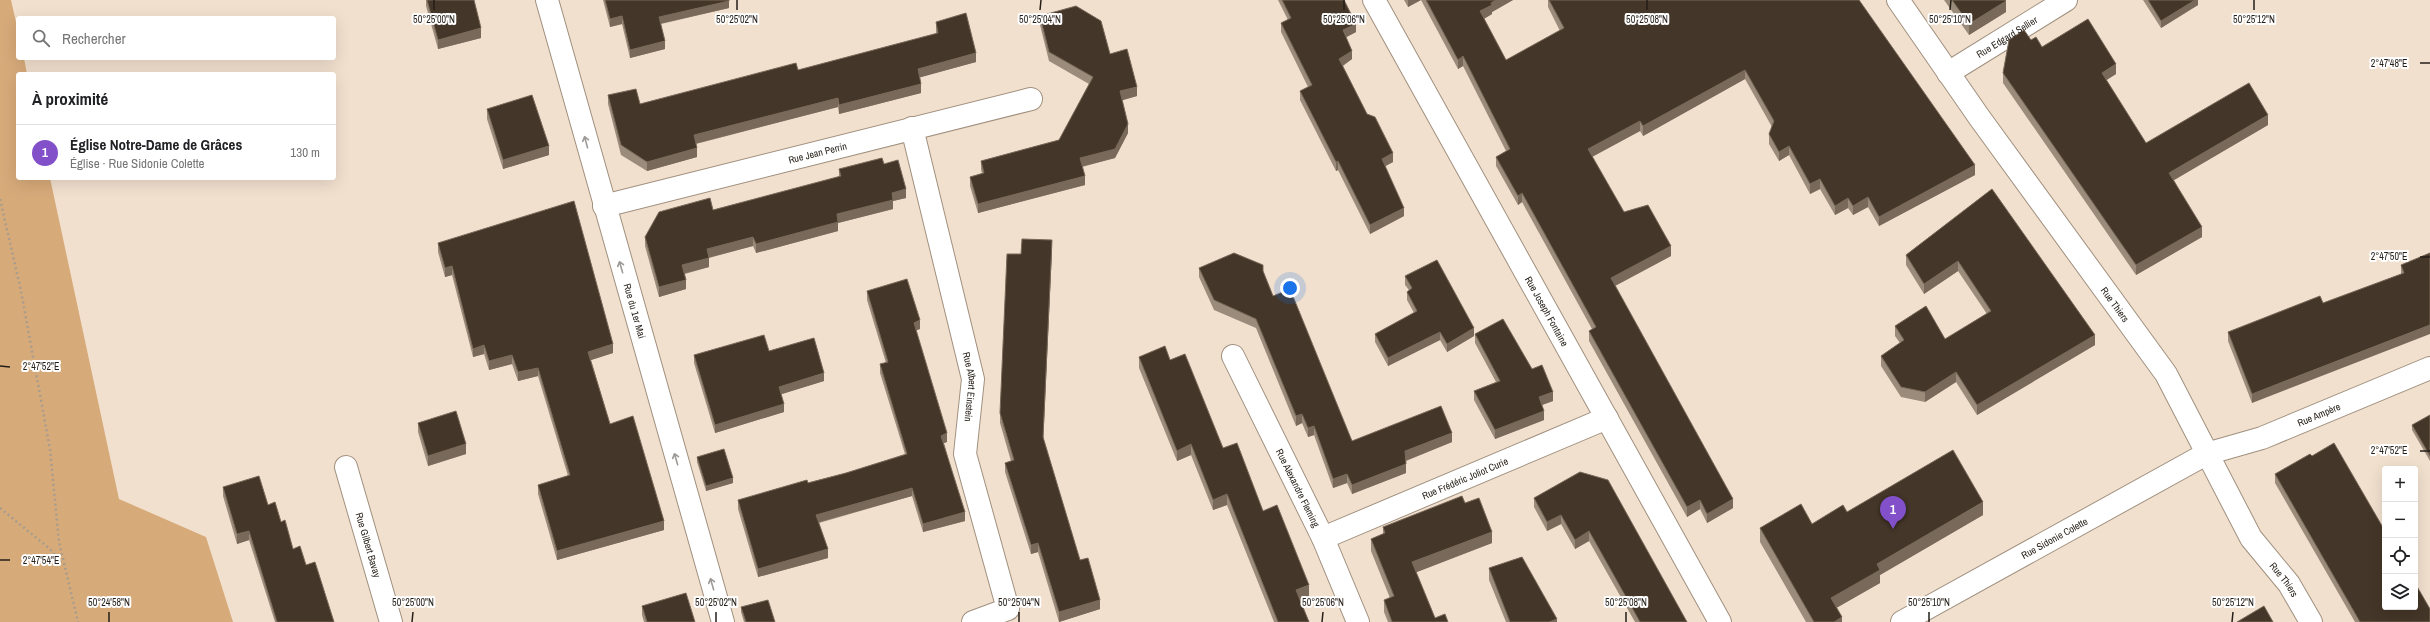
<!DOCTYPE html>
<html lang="fr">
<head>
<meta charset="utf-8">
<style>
  :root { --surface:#fff; --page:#f2f2f2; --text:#202124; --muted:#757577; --line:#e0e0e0; --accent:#8250c8 }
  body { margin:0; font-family:"Archivo Narrow",sans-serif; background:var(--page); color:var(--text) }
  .controls { position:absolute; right:12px; bottom:12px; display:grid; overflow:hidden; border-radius:4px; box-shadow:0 4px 16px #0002 }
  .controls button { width:36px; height:36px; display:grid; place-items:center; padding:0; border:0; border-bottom:1px solid var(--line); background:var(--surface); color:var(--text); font:20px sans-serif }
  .you { position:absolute; left:1290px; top:288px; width:14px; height:14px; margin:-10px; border:3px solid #fff; border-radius:50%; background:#1a73e8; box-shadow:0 0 0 6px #1a73e833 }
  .badge { display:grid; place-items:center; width:26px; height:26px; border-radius:50%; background:var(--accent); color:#fff; font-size:13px; font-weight:700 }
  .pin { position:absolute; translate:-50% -33px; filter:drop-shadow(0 1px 2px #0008) }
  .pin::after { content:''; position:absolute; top:21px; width:14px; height:12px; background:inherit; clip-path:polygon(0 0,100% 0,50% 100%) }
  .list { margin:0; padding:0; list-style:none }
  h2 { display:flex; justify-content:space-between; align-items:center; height:52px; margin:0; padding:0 16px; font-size:17px }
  h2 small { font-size:13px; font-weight:400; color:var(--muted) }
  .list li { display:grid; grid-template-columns:26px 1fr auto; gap:12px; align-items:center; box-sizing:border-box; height:56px; padding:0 16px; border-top:1px solid var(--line) }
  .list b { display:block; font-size:15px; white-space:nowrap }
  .list p { margin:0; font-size:13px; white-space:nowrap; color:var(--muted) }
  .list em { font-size:13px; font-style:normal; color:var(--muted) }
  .icon { flex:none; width:22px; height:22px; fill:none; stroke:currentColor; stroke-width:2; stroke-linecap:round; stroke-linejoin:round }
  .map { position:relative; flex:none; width:2430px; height:622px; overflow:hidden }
  .search { position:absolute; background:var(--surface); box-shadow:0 4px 16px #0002; left:16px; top:16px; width:320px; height:44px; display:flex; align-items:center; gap:10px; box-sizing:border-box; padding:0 14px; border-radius:4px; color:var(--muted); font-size:15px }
  .panel { position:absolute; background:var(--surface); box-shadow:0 4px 16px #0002; left:16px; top:72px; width:320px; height:108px; border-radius:4px }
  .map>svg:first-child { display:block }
  .green { fill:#d7aa7a }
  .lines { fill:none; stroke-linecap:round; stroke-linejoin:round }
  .minor-casing { stroke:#a0907f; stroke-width:24 }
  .path { stroke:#a99c8d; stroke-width:2.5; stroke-dasharray:2 3; stroke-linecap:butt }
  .minor { stroke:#fff; stroke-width:22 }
  .wall { fill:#9b8b7b }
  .shaded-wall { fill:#78695a }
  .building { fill:#443628; stroke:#78695a }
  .oneway { stroke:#9d9a97 }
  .ticks { fill:none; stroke:#251f18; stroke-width:1.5 }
  .labels { text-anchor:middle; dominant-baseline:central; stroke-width:4; stroke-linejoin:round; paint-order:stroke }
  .street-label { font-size:10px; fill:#251f18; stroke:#fff }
  .ticks-label { font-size:10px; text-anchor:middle; fill:#251f18; stroke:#fff; stroke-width:4; stroke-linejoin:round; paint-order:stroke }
</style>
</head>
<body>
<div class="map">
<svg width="2430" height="622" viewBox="0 0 2430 622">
  <rect width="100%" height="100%" fill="#f2e0ce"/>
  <path class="green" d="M0 0H11L18 31V58H24L27 74H18V178H50L119 499 206 537 233 622H0Z"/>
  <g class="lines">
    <defs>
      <g id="minor">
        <path id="s1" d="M547 0 723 622"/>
        <path id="s2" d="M1374 0 1720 622"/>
        <path id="s3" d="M1898 0 1979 117 2166 374 2251 538 2289 584 2311 622"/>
        <path id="s4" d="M1948 73 2066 0"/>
        <path id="s5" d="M912 128 973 379 965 454 1008 609 973 622"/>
        <path id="s6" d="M604 206 1031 99"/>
        <path id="s7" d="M1233 356 1323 538 1358 622"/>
        <path id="s8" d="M346 467 391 622"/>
        <path id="s9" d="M1323 538 1607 418"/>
        <path id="s10" d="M1902 622 2206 454 2262 438 2430 368"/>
      </g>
    </defs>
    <use href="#minor" class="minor-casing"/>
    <path class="path" d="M0 199 21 291 50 449 59 542 78 622
      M0 508 50 549 63 565"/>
    <use href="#minor" class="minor"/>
  </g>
  <path class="wall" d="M426 0H474L481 38 438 49 426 6Z
    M603 0H729V8L661 24 665 49 630 58 622 24 610 27Z
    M1278 0H1344L1356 32 1346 37 1352 59 1343 66 1367 114 1393 162 1385 166 1404 216 1370 234 1338 170 1336 171 1300 100V91L1308 87 1281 32V23L1288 20Z
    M1404 0H1513L1492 12V14L1484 19 1506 60 1560 31 1548 7V0H1859L1975 175 1879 226 1868 207 1853 215 1848 208 1835 215 1820 189 1810 194 1789 155 1779 161 1769 144V134L1772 127 1745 79 1643 136 1640 131 1592 157 1624 212 1671 256 1615 286 1733 508 1707 523 1700 509 1687 517 1589 341V331L1592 329 1522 202 1518 205 1496 166V157L1506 151 1463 66 1458 69 1421 0 1408 7Z
    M1944 0H2005L2006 12 1969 35Z
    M2143 0H2198V5L2161 28Z
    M1040 16 1110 54 1137 96 1122 100 1128 133 1115 158 1082 167 1085 185 978 213 970 186V177L982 173 981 170V161L1059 140 1089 84 1049 61 1040 25Z
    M936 22 976 62 920 77 921 93 839 114 838 107 696 144 697 157 647 171 621 155 608 104V95L640 104 798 70 936 34Z
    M2031 40 2042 47 2116 74 2106 80 2146 143 2268 125 2174 180 2202 237 2136 275 2003 83V73Z
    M487 109 549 155 503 169 487 119Z
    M884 164 906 198 893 201V209L838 223V231L756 253 753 246 709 258V267L685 274 686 289 659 297 645 246V237L713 210 839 177V169Z
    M1992 189 2095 345 1977 415 1956 382 1925 402 1901 397 1881 366V356L1900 343 1895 336V326L1945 339 1987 314 1958 271 1924 294 1906 265V255Z
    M438 243 613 353 591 360 610 424 664 530 557 560 538 494V485L568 476 538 376 518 381 512 364 489 370 484 354 473 357 452 275 445 277 438 252Z
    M1052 250 1043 438 1080 560 1100 609 1059 622 1038 552 1031 554 1005 472V463L1011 461 1000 423V413L1021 254Z
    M2430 253 2252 403 2228 341V332L2323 303 2401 274V265Z
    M1199 268 1263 271 1273 296 1352 441 1452 442 1406 461V473L1352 494 1347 483 1333 488 1314 435 1308 437 1302 423 1296 426 1256 328 1214 310 1199 277Z
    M1405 276 1474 336 1447 352 1440 340 1388 366 1375 342V334L1414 313 1407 300V292L1409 290 1405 285Z
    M867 291 920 329 916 330 947 442 944 443 965 521 923 532 912 496 819 523 828 558 758 577 738 509V500L846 473 905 454 880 373V364L886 363 867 300Z
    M1475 334 1532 369 1553 401 1542 405 1544 420 1495 439 1474 400V391L1496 382 1475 343Z
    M769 351 824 381 781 394 784 412 715 433 694 363V355Z
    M1139 357 1170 360 1223 448 1263 511 1309 596 1300 600 1309 622H1274L1227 505 1213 510 1191 455 1177 461 1139 368Z
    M2430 415V461L2412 430V425Z
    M418 423 466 454 428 466 418 432Z
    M697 457 733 483 706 491 697 462Z
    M1580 472 1687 622H1635L1589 541 1575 549 1561 524 1547 531 1534 507V498Z
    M2275 474 2430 622H2355L2275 483Z
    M223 487 268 505 281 522 293 549 306 565 334 622H275L249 540 237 544 223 496Z
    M1465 503 1492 543 1416 572 1435 618 1448 622H1388L1384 612V600L1390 598 1371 551V539L1383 534V527Z
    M1847 512 1983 515 1880 575V583L1836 608 1842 622H1806L1760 542V528L1812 524Z
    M1489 568 1557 622H1506L1489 580Z
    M642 606 695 622H644L642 615Z
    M741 607 775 622H744L741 612Z"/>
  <path class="shaded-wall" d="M1408 0H1421L1408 7Z
    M1496 0H1513L1492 12V14L1480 21V11L1491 3Z
    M2195 0H2198V5L2161 28V21Z
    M729 1V8L659 24V17Z
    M2006 1V12L1969 35V24Z
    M622 16V24L610 27V19Z
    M1356 24V32L1343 39V30Z
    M481 28V38L438 49V40Z
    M665 41V49L630 58V50Z
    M1352 51V59L1339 68V59Z
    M976 53V62L918 78V69Z
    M1463 56V66L1458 69V60Z
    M2116 64V74L2102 83V73Z
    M1745 70V79L1643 136V126Z
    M921 84V93L839 114V105Z
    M1137 87V96L1120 101V91Z
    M838 98V107L694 144V135Z
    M2268 115V125L2169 183V173Z
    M1640 121V131L1588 159V149Z
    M1128 124V133L1115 158 1080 167V158Z
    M549 146V155L503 169V160Z
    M1789 146V155L1779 161V152Z
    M697 148V157L647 171V162Z
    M1393 153V162L1382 168V159Z
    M1338 161V170L1336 171V162Z
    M1975 165V175L1879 226V217Z
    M1085 176V185L978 213V204Z
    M1820 179V189L1810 194V184Z
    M906 189V198L893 201V209L838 223V231L756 253V244L837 214 892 193Z
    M1522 193V202L1518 205V196Z
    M1868 197V207L1853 215V206Z
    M1848 198V208L1835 215V206Z
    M1404 208V216L1370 234V225Z
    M2202 227V237L2136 275V265Z
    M753 237V246L707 258V249Z
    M1052 240V250L1043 446V437Z
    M1671 246V256L1611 288V278Z
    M709 258V267L682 274V265Z
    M1958 261V271L1924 294V284Z
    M452 266V275L445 277V268Z
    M686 280V289L659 297V287Z
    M920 320V329L914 331V323Z
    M2430 325V334L2252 403V394Z
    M1474 328V336L1447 352V344Z
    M1440 332V340L1388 366V358Z
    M2095 335V345L1977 415V405Z
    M613 344V353L588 361V352Z
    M484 345V354L473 357V349Z
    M512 355V364L489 370V361Z
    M538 368V376L518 381V372Z
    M1956 372V382L1925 402V392Z
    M824 373V381L779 395V387Z
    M1553 392V401L1539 406V397Z
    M784 404V412L715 433V425Z
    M1544 411V420L1495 439V430Z
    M1302 414V423L1296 426V416Z
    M1314 426V435L1308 437V428Z
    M947 433V442L941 444V436Z
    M1452 433V442L1405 461V451Z
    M466 444V454L428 466V456Z
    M1191 444V455L1177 461V451Z
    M1406 464V473L1352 494V485Z
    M1347 474V483L1333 488V479Z
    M733 478V483L706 491V486Z
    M912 488V496L816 523V515Z
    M1227 494V505L1213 510V500Z
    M1733 499V508L1707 523V514Z
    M1700 500V509L1687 517V507Z
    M1983 502V515L1880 575V583L1831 611V598L1877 564Z
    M965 512V521L923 532V524Z
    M1561 515V524L1547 531V522Z
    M664 521V530L557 560V551Z
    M249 531V540L237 544V534Z
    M1589 531V541L1575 549V540Z
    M1492 532V543L1412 574V562Z
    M1038 543V552L1031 554V545Z
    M828 549V558L758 577V569Z
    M1309 585V596L1296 601V590Z
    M1100 600V609L1059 622V612Z
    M1842 617V622H1834Z
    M1557 619V622H1549Z"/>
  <path class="building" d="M427 0H474L481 28 438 40Z
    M605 0H729V1L659 17 665 41 630 50 622 16 610 19Z
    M1282 0H1344L1356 24 1343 30 1352 51 1339 59 1367 114 1375 117 1393 153 1382 159 1404 208 1370 225 1338 161 1336 162 1300 91 1312 85 1281 23 1291 18Z
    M1426 0H1496L1491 3 1492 5 1480 11 1506 60 1564 28 1549 0H1859L1975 165 1879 217 1868 197 1853 206 1848 198 1835 206 1820 179 1810 184 1789 146 1779 152 1769 134 1774 121 1745 70 1643 126 1640 121 1588 149 1624 212 1648 205 1671 246 1611 278 1733 499 1707 514 1700 500 1687 507 1589 331 1596 327 1522 193 1518 196 1496 157 1510 149 1463 56 1458 60Z
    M1952 0H2005L2006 1 1969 24Z
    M2148 0H2195L2161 21Z
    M1076 6 1101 21 1110 54 1127 49 1137 87 1120 91 1128 124 1115 149 1080 158 1085 176 978 204 970 177 984 173 981 161 1059 140 1093 77 1049 52 1040 16Z
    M966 13 976 53 918 69 921 84 839 105 838 98 694 135 697 148 647 162 621 145 608 95 636 89 640 104 796 63 798 70 938 33 936 22Z
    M2088 19 2116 64 2102 73 2146 143 2249 83 2268 115 2169 173 2202 227 2136 265 2003 73 2009 40 2024 30 2031 40 2036 37 2042 47Z
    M532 95 549 146 503 160 487 109Z
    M882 158 884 164 898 160 906 189 892 193 893 200 837 214 838 222 756 244 753 237 707 249 709 258 682 265 686 280 659 287 645 237 659 212 710 198 713 210 841 176 839 169Z
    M1992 189 2095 335 1977 405 1956 372 1925 392 1901 387 1881 356 1904 340 1895 326 1926 306 1945 339 1991 311 1958 261 1924 284 1906 255Z
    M574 201 613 344 588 352 610 424 633 416 664 521 557 551 538 485 570 475 538 368 518 372 512 355 489 361 484 345 473 349 452 266 445 268 438 243Z
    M1022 239 1052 240 1043 437 1080 560 1088 558 1100 600 1059 612 1038 543 1031 545 1005 463 1014 460 1000 413 1007 254H1021Z
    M1234 253 1263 265V271L1273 296 1290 289 1352 441 1441 406 1452 433 1405 451 1406 464 1352 485 1347 474 1333 479 1314 426 1308 428 1302 414 1296 416 1256 319 1214 300 1199 268Z
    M2430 253V325L2252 394 2228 332 2320 296 2323 303 2404 273 2401 265Z
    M1437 260 1474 328 1447 344 1440 332 1388 358 1375 334 1417 311 1407 292 1412 288 1405 276Z
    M907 279 920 320 914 323 947 433 941 436 965 512 923 524 912 488 816 515 828 549 758 569 738 500 807 480 808 483 846 473 907 454 880 364 888 362 867 291Z
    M1503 319 1532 369 1542 365 1553 392 1539 397 1544 411 1495 430 1474 391 1500 381 1475 334Z
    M764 335 769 351 814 338 824 373 779 387 784 404 715 425 694 355Z
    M1165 346 1170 360 1185 354 1223 448 1237 443 1263 511 1277 505 1309 585 1296 590 1309 622H1278L1227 494 1213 500 1191 444 1177 451 1139 357Z
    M456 411 466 444 428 456 418 423Z
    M2430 415V456L2412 425Z
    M2334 443 2385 531V607H2415V583L2430 609V622H2360L2275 474 2310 454 2312 456Z
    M724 449 733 478 706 486 697 457Z
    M1953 450 1983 502 1877 564 1880 570 1831 598 1842 617 1834 622H1814L1760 528 1801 504 1812 524 1843 505 1847 512Z
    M1580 472 1608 480 1687 622H1640L1589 531 1575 540 1561 515 1547 522 1534 498Z
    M259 476 268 505 275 502 281 522 285 520 293 549 300 546 306 565 315 562 334 622H277L249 531 237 534 223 487Z
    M1462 496 1465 503 1479 498 1492 532 1412 562 1435 618 1445 614 1448 622H1392L1384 600 1394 596 1371 539 1385 533 1383 527Z
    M1522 557 1557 619 1549 622H1510L1489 568Z
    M686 593 695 622H647L642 606Z
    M768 600 775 622H746L741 607Z
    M2264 606 2273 622H2237Z"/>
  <defs><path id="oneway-shaft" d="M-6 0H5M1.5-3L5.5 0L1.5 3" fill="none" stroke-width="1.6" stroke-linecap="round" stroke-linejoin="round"/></defs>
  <g class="oneway">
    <use href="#oneway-shaft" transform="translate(586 142) rotate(-105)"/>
    <use href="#oneway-shaft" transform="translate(621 267) rotate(-106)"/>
    <use href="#oneway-shaft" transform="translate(676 459) rotate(-106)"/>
    <use href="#oneway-shaft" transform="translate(712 584) rotate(-106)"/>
  </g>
  <path class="ticks" d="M434 10V0M737 10V0M1040 10 1041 0M1344 10V0M1647 10V0M1950 10 1951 0M2254 10V0M2420 63H2430M2420 257H2430M0 366 10 367M2420 451H2430M0 560H10M109 622V612M412 622 413 612M716 622V612M1019 622V612M1322 622 1323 612M1626 622V612M1929 622V612M2232 622 2233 612"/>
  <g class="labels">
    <g class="street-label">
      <text stroke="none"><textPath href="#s4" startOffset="69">Rue Edgard Sellier</textPath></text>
      <text stroke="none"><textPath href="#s6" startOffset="220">Rue Jean Perrin</textPath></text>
      <text stroke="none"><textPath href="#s3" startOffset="374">Rue Thiers</textPath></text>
      <text stroke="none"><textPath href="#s1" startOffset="323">Rue du 1er Mai</textPath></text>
      <text stroke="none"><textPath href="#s2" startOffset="356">Rue Joseph Fontaine</textPath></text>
      <text stroke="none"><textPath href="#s5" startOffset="266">Rue Albert Einstein</textPath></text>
      <text stroke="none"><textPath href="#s10" startOffset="467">Rue Ampère</textPath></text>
      <text stroke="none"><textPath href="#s9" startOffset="154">Rue Frédéric Joliot Curie</textPath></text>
      <text stroke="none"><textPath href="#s7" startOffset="147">Rue Alexandre Fleming</textPath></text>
      <text stroke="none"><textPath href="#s10" startOffset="174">Rue Sidonie Colette</textPath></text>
      <text stroke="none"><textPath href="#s8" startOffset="81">Rue Gilbert Bavay</textPath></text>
      <text stroke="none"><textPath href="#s3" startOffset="698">Rue Thiers</textPath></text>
    </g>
  </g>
  <g class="ticks-label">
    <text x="434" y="23">50°25'00"N</text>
    <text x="737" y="23">50°25'02"N</text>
    <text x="1040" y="23">50°25'04"N</text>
    <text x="1344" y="23">50°25'06"N</text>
    <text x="1647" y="23">50°25'08"N</text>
    <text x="1950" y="23">50°25'10"N</text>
    <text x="2254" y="23">50°25'12"N</text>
    <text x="2389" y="67">2°47'48"E</text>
    <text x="2389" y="260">2°47'50"E</text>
    <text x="41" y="370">2°47'52"E</text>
    <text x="2389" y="454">2°47'52"E</text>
    <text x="41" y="564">2°47'54"E</text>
    <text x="109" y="606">50°24'58"N</text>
    <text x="413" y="606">50°25'00"N</text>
    <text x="716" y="606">50°25'02"N</text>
    <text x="1019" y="606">50°25'04"N</text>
    <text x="1323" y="606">50°25'06"N</text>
    <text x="1626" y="606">50°25'08"N</text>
    <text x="1929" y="606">50°25'10"N</text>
    <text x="2233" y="606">50°25'12"N</text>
  </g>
</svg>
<div class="controls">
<button>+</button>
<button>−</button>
<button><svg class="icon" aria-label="locate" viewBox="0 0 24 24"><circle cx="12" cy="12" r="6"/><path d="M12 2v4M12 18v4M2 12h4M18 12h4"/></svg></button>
<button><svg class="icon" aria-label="layers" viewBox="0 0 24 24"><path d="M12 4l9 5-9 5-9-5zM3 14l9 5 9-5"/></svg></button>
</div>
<div class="you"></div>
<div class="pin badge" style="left:1893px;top:529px">1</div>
<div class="search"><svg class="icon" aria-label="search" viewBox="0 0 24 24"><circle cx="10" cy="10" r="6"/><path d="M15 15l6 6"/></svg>Rechercher</div>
<section class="panel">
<h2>À proximité<small></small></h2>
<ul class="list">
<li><span class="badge">1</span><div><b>Église Notre-Dame de Grâces</b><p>Église · Rue Sidonie Colette</p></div><em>130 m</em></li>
</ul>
</section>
</div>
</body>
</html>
